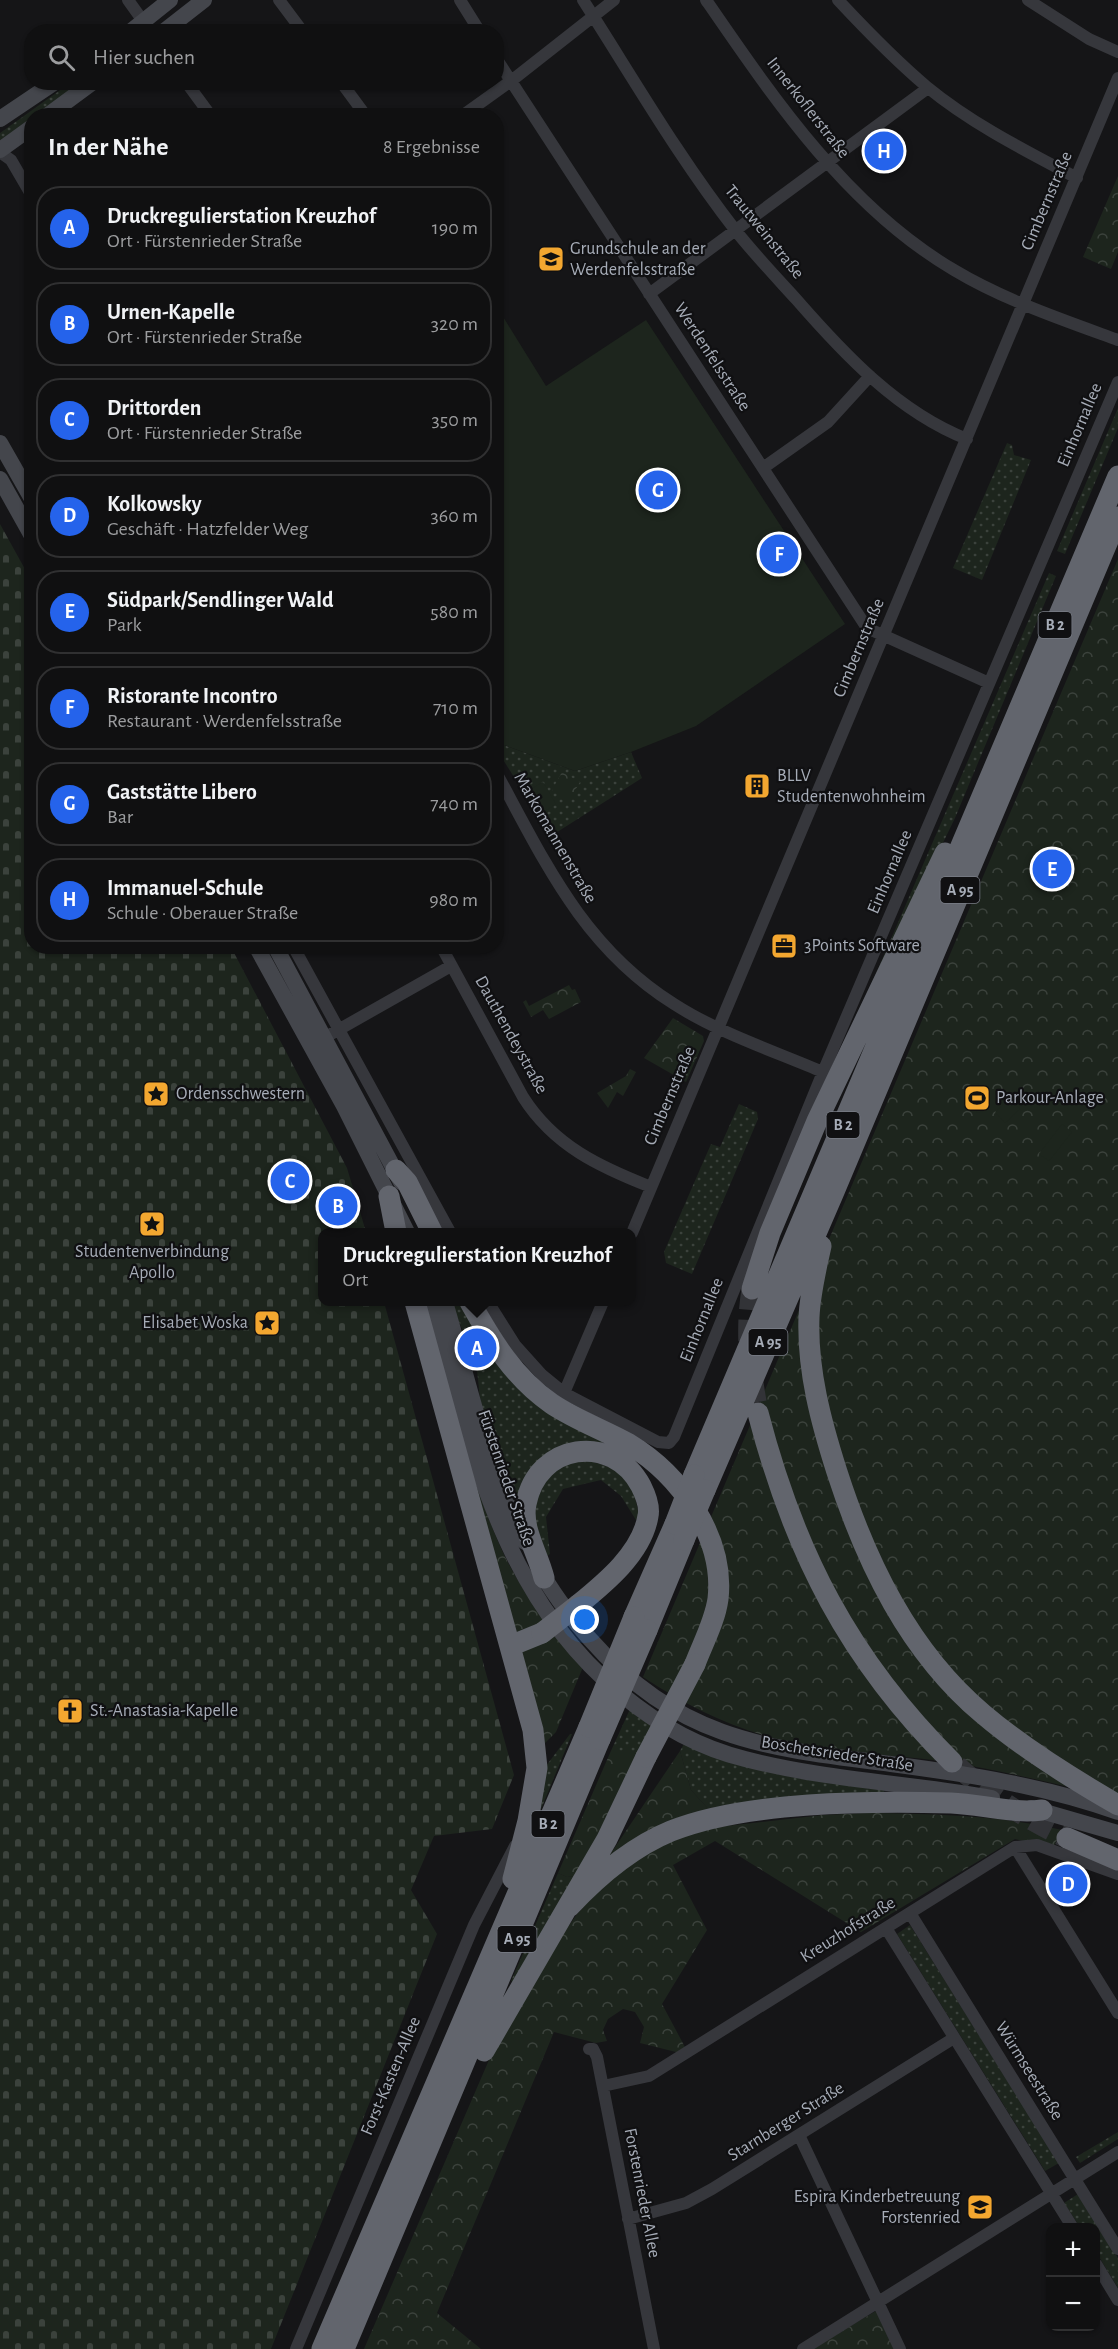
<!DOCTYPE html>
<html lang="de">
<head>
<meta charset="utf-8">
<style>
  :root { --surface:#101011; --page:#19191a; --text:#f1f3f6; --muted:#9c9d9f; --line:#303031; --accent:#2563eb }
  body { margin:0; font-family:"Alegreya Sans",sans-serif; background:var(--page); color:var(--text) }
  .controls { position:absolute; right:18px; bottom:18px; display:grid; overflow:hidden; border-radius:12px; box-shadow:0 2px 4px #0004 }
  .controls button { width:54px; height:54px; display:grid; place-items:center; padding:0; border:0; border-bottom:2px solid var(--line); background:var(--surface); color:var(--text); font:30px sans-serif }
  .you { position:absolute; left:585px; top:1620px; width:21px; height:21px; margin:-15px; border:4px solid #fff; border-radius:50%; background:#1a73e8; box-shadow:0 0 0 9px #1a73e833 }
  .badge { display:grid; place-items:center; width:39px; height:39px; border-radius:50%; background:var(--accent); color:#fff; font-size:20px; font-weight:700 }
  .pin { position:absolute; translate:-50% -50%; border:3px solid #fff; box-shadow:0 2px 6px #0006 }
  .popup { position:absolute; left:318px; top:1228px; width:318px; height:78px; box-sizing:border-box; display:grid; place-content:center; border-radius:12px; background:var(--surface); filter:drop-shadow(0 2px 4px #0005); font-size:20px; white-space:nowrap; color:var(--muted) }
  .popup b { font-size:22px; color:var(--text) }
  .popup::after { content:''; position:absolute; left:50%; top:100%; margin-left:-12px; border:12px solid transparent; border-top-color:var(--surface) }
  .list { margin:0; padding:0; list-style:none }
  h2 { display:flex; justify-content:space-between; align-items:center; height:78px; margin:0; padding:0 24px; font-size:26px }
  h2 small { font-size:20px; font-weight:400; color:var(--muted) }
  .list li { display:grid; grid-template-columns:39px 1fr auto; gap:18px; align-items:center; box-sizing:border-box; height:84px; margin:0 12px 12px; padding:0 12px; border:2px solid var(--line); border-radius:24px }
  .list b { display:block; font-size:22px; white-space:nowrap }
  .list p { margin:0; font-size:20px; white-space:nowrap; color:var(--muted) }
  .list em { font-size:20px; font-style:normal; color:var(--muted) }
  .icon { flex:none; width:33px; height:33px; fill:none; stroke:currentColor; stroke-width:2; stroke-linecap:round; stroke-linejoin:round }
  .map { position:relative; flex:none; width:1118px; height:2349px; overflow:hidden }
  .search { position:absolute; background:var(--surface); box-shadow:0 2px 4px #0004; left:24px; top:24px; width:480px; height:66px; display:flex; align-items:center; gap:15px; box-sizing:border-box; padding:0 21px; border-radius:24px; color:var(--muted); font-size:22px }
  .panel { position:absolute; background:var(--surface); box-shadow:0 2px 4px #0004; left:24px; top:108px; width:480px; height:846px; border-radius:24px }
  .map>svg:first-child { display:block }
  .grass { fill:url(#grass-dots) }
  .forest { fill:url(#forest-crowns) }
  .cemetery { fill:url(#cemetery-stones) }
  .garden { fill:#1d251d }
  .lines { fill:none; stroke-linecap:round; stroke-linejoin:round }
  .highway-tunnel { stroke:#323337; stroke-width:21; stroke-dasharray:21 10; stroke-linecap:butt }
  .street { stroke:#36373c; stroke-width:12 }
  .secondary { stroke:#44464c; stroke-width:16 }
  .highway { stroke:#62656d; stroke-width:21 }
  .highway-bridge { stroke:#62656d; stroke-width:21 }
  .labels { text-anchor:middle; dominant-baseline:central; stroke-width:4.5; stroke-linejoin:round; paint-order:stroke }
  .shield { fill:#101012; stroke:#797d86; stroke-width:1.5 }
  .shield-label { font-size:16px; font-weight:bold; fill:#a6acb7 }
  .street-label { font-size:18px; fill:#a6acb7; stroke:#101012 }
  .poi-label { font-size:18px; fill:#a6acb7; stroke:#101012; text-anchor:start }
</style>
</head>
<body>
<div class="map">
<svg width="1118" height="2349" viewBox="0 0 1118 2349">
  <defs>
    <pattern id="grass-dots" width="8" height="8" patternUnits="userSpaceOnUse" patternTransform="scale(1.5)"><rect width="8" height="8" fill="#1d251d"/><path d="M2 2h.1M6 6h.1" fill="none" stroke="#3b423c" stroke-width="1.8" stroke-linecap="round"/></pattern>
    <pattern id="forest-crowns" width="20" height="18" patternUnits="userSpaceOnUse" patternTransform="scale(1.5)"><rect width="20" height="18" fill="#1d251d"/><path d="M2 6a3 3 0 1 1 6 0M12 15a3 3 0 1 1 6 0" fill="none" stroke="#3b423c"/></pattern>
    <pattern id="cemetery-stones" width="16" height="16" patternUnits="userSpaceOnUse" patternTransform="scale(1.5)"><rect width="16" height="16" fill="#1d251d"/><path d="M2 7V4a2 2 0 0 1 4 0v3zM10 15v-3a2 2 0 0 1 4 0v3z" fill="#3b423c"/></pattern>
  </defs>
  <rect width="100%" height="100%" fill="#151517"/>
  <path class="grass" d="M70 83H87L41 115 32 116 31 122 0 143V133Z
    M1118 408V428L1065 554 1057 551Z
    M1007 443 1012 445 1014 455 1031 460 982 580 953 568Z
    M1049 573 1056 576 955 818 846 1043Z
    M504 745 575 771 631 752 642 778 551 836 497 750Z
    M739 1104 757 1112 758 1119 692 1274 666 1263 664 1252 711 1144 720 1147Z
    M452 1302H463L490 1349 603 1439 602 1444 575 1445 517 1513C504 1477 488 1441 481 1403 478 1389 479 1376 475 1362 468 1342 458 1322 452 1302Z
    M584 1459C628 1472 631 1474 640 1519L636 1520 621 1496 601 1480 563 1489 546 1517 550 1554 545 1557C535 1528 524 1487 558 1468 565 1463 576 1462 584 1459Z
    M630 1709 667 1732 648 1765 610 1753Z
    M570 1734H572L539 1814 546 1766Z
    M685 1742 886 1787 881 1798 711 1812 691 1790 680 1751Z
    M558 1873 567 1877 581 1875 514 1982 511 1981Z
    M910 1925 1059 2163 1045 2171 897 1934Z
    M1118 2132V2139L1080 2163 1076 2157Z
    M1078 2194 1118 2258V2288L1096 2252V2228L1080 2227 1064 2203Z"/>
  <path class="forest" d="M1118 176V252L1111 269 1083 257Z
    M1118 559V1798C1062 1786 1006 1771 949 1762 907 1756 865 1755 823 1749 757 1739 698 1714 643 1677Z
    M562 772 580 782 570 799 552 790Z
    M569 985 572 990 575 989 581 1002 549 1019 543 1010 531 1017 523 1002 526 1000 529 1006Z
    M673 1018 703 1036 704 1041 686 1082 644 1058Z
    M630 1069 636 1072 623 1096 617 1092 608 1108 597 1093 626 1076Z
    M460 1432C474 1475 490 1531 512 1570 532 1606 556 1636 583 1667L556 1732 543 1745Z
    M680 1751 691 1790 711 1812 607 1859Z
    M610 1753H632L648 1765 581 1875 567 1877 558 1873Z
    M869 1813C935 1814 998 1815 1062 1830L1053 1848 1015 1839 861 1932 715 1841 673 1865 707 1930 662 2004 686 2049 680 2053 640 2043 644 2027 635 2012 623 2009 608 2019 603 2030 607 2041 596 2043 554 2032 437 2313 481 2349H364L492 2053 550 1952 577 1914 606 1882 654 1848 699 1829 823 1815Z
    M876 2311 894 2349H811Z"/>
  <path class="cemetery" d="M0 524 31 580 32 946 231 947 347 1168 366 1232H322V1302H384L514 1775 492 1829 434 1836 411 1890 437 1934 271 2349H0Z"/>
  <path class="garden" d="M497 307 546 386 646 320 845 624 696 726 631 752 575 771 504 745 496 736Z
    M543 782 556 804 542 813 528 791Z
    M978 1083 986 1110 977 1113 969 1085Z
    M1010 1099 1020 1109 1005 1123 995 1112Z
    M1062 1124 1072 1132 1049 1161 1039 1154Z"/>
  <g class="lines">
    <path class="highway-tunnel" d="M752 1289C745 1334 750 1368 758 1413
      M957 1766C991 1796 1026 1819 1067 1838"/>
    <path class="street" d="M128 0 143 21
      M279 0 303 32
      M460 0 480 32
      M583 0C633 78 679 158 736 231 755 255 776 277 796 299 844 354 898 412 967 439
      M706 0C774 99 848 208 954 270 1004 300 1063 320 1118 340
      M838 0C866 30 895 60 927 87 972 124 1026 151 1077 178
      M1028 0 1089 39 1118 52
      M496 58 867 628 989 683
      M186 82 211 116
      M341 82 366 116
      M462 116 511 81 614 0
      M0 152 11 160 32 196
      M649 294 928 88
      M763 468 828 422 870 376
      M496 772C545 862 583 947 674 1004 719 1033 774 1051 823 1072
      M293 946 450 1232
      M441 946 523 1097C554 1146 600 1167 651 1187
      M331 1034 451 966
      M632 1233 1118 78
      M488 1302 515 1345 542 1375 564 1393 658 1442 669 1443 674 1437 823 1072 1118 382
      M564 1393 603 1302
      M1015 1847 1118 2013
      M910 1913 1118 2249
      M886 1928 1073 2228
      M589 2049H593L597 2057 654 2349
      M603 2086 649 2076 1015 1847 1037 1845 1118 1874
      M799 2135 900 2349
      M628 2219 686 2203 712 2189 954 2038
      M1096 2264 1118 2300
      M296 2349 474 1925 515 1846
      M803 2349 1118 2152"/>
    <path class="secondary" d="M130 32 170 0
      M163 32 204 0
      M47 116 93 82
      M0 119 55 82
      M0 150 32 127
      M0 443 32 499
      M0 479 32 536
      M256 946 344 1106 407 1232
      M275 946 401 1182
      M430 1302C472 1446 499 1594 621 1694 657 1724 700 1748 745 1759 826 1780 910 1783 992 1798
      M445 1302C469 1382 486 1468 525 1542
      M539 1568C552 1593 570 1616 589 1638 679 1740 764 1748 891 1764 967 1774 1045 1786 1118 1812
      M1031 1808 1118 1833"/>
    <path class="highway" d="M396 1170 407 1182 432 1232
      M389 1196 396 1232
      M821 1246C816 1269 810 1293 809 1317 807 1370 821 1422 837 1472 866 1562 909 1652 983 1714 1024 1749 1071 1778 1118 1805
      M752 1289 770 1233 817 1121 945 853
      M415 1302 533 1730 537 1768 528 1821 513 1879
      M470 1302C492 1341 514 1378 552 1404 576 1420 604 1430 629 1444 680 1475 725 1537 718 1599 715 1621 703 1643 695 1664
      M758 1413C794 1552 849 1660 952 1762
      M694 1475 1118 476
      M705 1490 833 1194 1118 517
      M544 1578C538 1553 521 1529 526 1504 537 1443 612 1432 641 1486 645 1494 650 1507 648 1516 642 1553 605 1583 578 1605
      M634 1617 675 1524
      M647 1630 684 1540
      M510 1646 542 1633
      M1067 1838 1118 1860
      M569 1907C598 1876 632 1847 671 1831 746 1801 870 1801 951 1803 981 1804 1012 1814 1042 1810
      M484 2051 607 1839 646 1757
      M322 2349 589 1727
      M344 2349 600 1739"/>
    <path class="highway-bridge" d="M675 1524 694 1475
      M684 1540 705 1490
      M542 1633 578 1605
      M589 1727 634 1617
      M600 1739 647 1630
      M646 1757 695 1664"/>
  </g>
  <defs>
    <symbol id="school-square" viewBox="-11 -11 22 22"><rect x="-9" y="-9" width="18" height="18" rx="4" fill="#f3a730" stroke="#101012"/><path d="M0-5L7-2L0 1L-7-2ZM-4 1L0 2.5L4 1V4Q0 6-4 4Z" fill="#111"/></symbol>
    <symbol id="building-square" viewBox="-11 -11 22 22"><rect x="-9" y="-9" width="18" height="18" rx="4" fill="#f3a730" stroke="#101012"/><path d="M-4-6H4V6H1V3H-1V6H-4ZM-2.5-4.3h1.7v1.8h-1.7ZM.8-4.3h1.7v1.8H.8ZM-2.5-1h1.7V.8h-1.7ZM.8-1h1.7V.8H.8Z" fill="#111"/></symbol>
    <symbol id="office-square" viewBox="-11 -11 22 22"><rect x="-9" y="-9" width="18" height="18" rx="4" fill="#f3a730" stroke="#101012"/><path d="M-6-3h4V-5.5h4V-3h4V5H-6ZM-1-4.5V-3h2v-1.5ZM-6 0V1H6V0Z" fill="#111"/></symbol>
    <symbol id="sight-square" viewBox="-11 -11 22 22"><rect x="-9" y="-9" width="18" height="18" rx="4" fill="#f3a730" stroke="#101012"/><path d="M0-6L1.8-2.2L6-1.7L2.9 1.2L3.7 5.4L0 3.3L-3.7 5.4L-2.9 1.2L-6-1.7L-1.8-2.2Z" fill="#111"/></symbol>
    <symbol id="stadium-square" viewBox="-11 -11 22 22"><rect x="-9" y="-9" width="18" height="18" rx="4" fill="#f3a730" stroke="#101012"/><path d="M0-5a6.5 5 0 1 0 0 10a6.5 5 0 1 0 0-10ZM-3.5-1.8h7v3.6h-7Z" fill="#111"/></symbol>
    <symbol id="church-square" viewBox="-11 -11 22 22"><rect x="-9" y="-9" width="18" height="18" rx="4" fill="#f3a730" stroke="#101012"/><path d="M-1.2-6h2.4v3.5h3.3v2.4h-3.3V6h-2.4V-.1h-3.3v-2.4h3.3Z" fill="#111"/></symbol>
  </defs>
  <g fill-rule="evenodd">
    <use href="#school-square" x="536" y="244" width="30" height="30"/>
    <use href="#building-square" x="742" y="771" width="30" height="30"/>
    <use href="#office-square" x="769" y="931" width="30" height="30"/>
    <use href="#sight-square" x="141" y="1079" width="30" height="30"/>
    <use href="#stadium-square" x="962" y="1083" width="30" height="30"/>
    <use href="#sight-square" x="137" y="1209" width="30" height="30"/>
    <use href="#sight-square" x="252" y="1308" width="30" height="30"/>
    <use href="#church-square" x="55" y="1696" width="30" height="30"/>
    <use href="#school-square" x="965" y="2192" width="30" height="30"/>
  </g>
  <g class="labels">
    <g class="shield">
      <rect x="1038.5" y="612" width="33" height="26" rx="4.5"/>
      <rect x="940.5" y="877" width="39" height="26" rx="4.5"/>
      <rect x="826.5" y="1112" width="33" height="26" rx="4.5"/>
      <rect x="748.5" y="1329" width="39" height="26" rx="4.5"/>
      <rect x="531.5" y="1811" width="33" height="26" rx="4.5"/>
      <rect x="497.5" y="1926" width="39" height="26" rx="4.5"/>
    </g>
    <g class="shield-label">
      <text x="1055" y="625">B 2</text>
      <text x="960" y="890">A 95</text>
      <text x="843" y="1125">B 2</text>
      <text x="768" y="1342">A 95</text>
      <text x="548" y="1824">B 2</text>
      <text x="517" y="1939">A 95</text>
    </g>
    <g class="street-label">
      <text transform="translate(808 108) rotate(52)">Innerkoflerstraße</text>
      <text transform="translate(1047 201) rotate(-67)">Cimbernstraße</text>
      <text transform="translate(764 232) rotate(51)">Trautweinstraße</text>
      <text transform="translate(712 357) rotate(57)">Werdenfelsstraße</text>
      <text transform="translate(1080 425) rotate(-67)">Einhornallee</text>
      <text transform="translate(859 648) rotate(-67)">Cimbernstraße</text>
      <text transform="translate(555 838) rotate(60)">Markomannenstraße</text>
      <text transform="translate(890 872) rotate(-67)">Einhornallee</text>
      <text transform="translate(511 1035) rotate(61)">Dauthendeystraße</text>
      <text transform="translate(670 1096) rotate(-67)">Cimbernstraße</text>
      <text transform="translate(702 1320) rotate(-68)">Einhornallee</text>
      <text transform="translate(506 1478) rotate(71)">Fürstenrieder Straße</text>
      <text transform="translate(837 1754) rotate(9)">Boschetsrieder Straße</text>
      <text transform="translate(848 1930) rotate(-32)">Kreuzhofstraße</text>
      <text transform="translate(1029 2071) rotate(58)">Würmseestraße</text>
      <text transform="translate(391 2076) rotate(-67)">Forst-Kasten-Allee</text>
      <text transform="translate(786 2122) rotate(-32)">Starnberger Straße</text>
      <text transform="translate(642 2193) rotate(79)">Forstenrieder Allee</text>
    </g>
    <g class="poi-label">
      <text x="570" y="249">Grundschule an der<tspan x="570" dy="21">Werdenfelsstraße</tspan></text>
      <text x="777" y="776">BLLV<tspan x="777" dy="21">Studentenwohnheim</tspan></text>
      <text x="804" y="946">3Points Software</text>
      <text x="176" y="1094">Ordensschwestern</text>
      <text x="996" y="1098">Parkour-Anlage</text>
      <text x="152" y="1252" text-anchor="middle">Studentenverbindung<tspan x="152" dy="21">Apollo</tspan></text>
      <text x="248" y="1323" text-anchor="end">Elisabet Woska</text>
      <text x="90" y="1711">St.-Anastasia-Kapelle</text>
      <text x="960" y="2197" text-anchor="end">Espira Kinderbetreuung<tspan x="960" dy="21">Forstenried</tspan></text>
    </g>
  </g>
</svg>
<div class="controls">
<button>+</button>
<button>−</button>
</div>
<div class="you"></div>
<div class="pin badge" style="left:477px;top:1348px">A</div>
<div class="popup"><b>Druckregulierstation Kreuzhof</b>Ort</div>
<div class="pin badge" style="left:338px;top:1206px">B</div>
<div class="pin badge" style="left:290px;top:1181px">C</div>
<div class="pin badge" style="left:1068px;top:1884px">D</div>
<div class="pin badge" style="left:1052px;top:869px">E</div>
<div class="pin badge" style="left:779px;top:554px">F</div>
<div class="pin badge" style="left:658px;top:490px">G</div>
<div class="pin badge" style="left:884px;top:151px">H</div>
<div class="search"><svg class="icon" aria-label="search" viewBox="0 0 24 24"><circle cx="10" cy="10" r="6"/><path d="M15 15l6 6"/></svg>Hier suchen</div>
<section class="panel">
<h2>In der Nähe<small>8 Ergebnisse</small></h2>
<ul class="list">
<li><span class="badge">A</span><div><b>Druckregulierstation Kreuzhof</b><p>Ort · Fürstenrieder Straße</p></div><em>190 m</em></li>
<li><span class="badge">B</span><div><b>Urnen-Kapelle</b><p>Ort · Fürstenrieder Straße</p></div><em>320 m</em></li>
<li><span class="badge">C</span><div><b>Drittorden</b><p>Ort · Fürstenrieder Straße</p></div><em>350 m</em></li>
<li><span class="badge">D</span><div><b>Kolkowsky</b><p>Geschäft · Hatzfelder Weg</p></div><em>360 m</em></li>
<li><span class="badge">E</span><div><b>Südpark/Sendlinger Wald</b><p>Park</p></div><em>580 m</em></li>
<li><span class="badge">F</span><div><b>Ristorante Incontro</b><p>Restaurant · Werdenfelsstraße</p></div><em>710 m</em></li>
<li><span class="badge">G</span><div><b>Gaststätte Libero</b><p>Bar</p></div><em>740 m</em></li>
<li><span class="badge">H</span><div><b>Immanuel-Schule</b><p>Schule · Oberauer Straße</p></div><em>980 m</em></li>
</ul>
</section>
</div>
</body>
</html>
